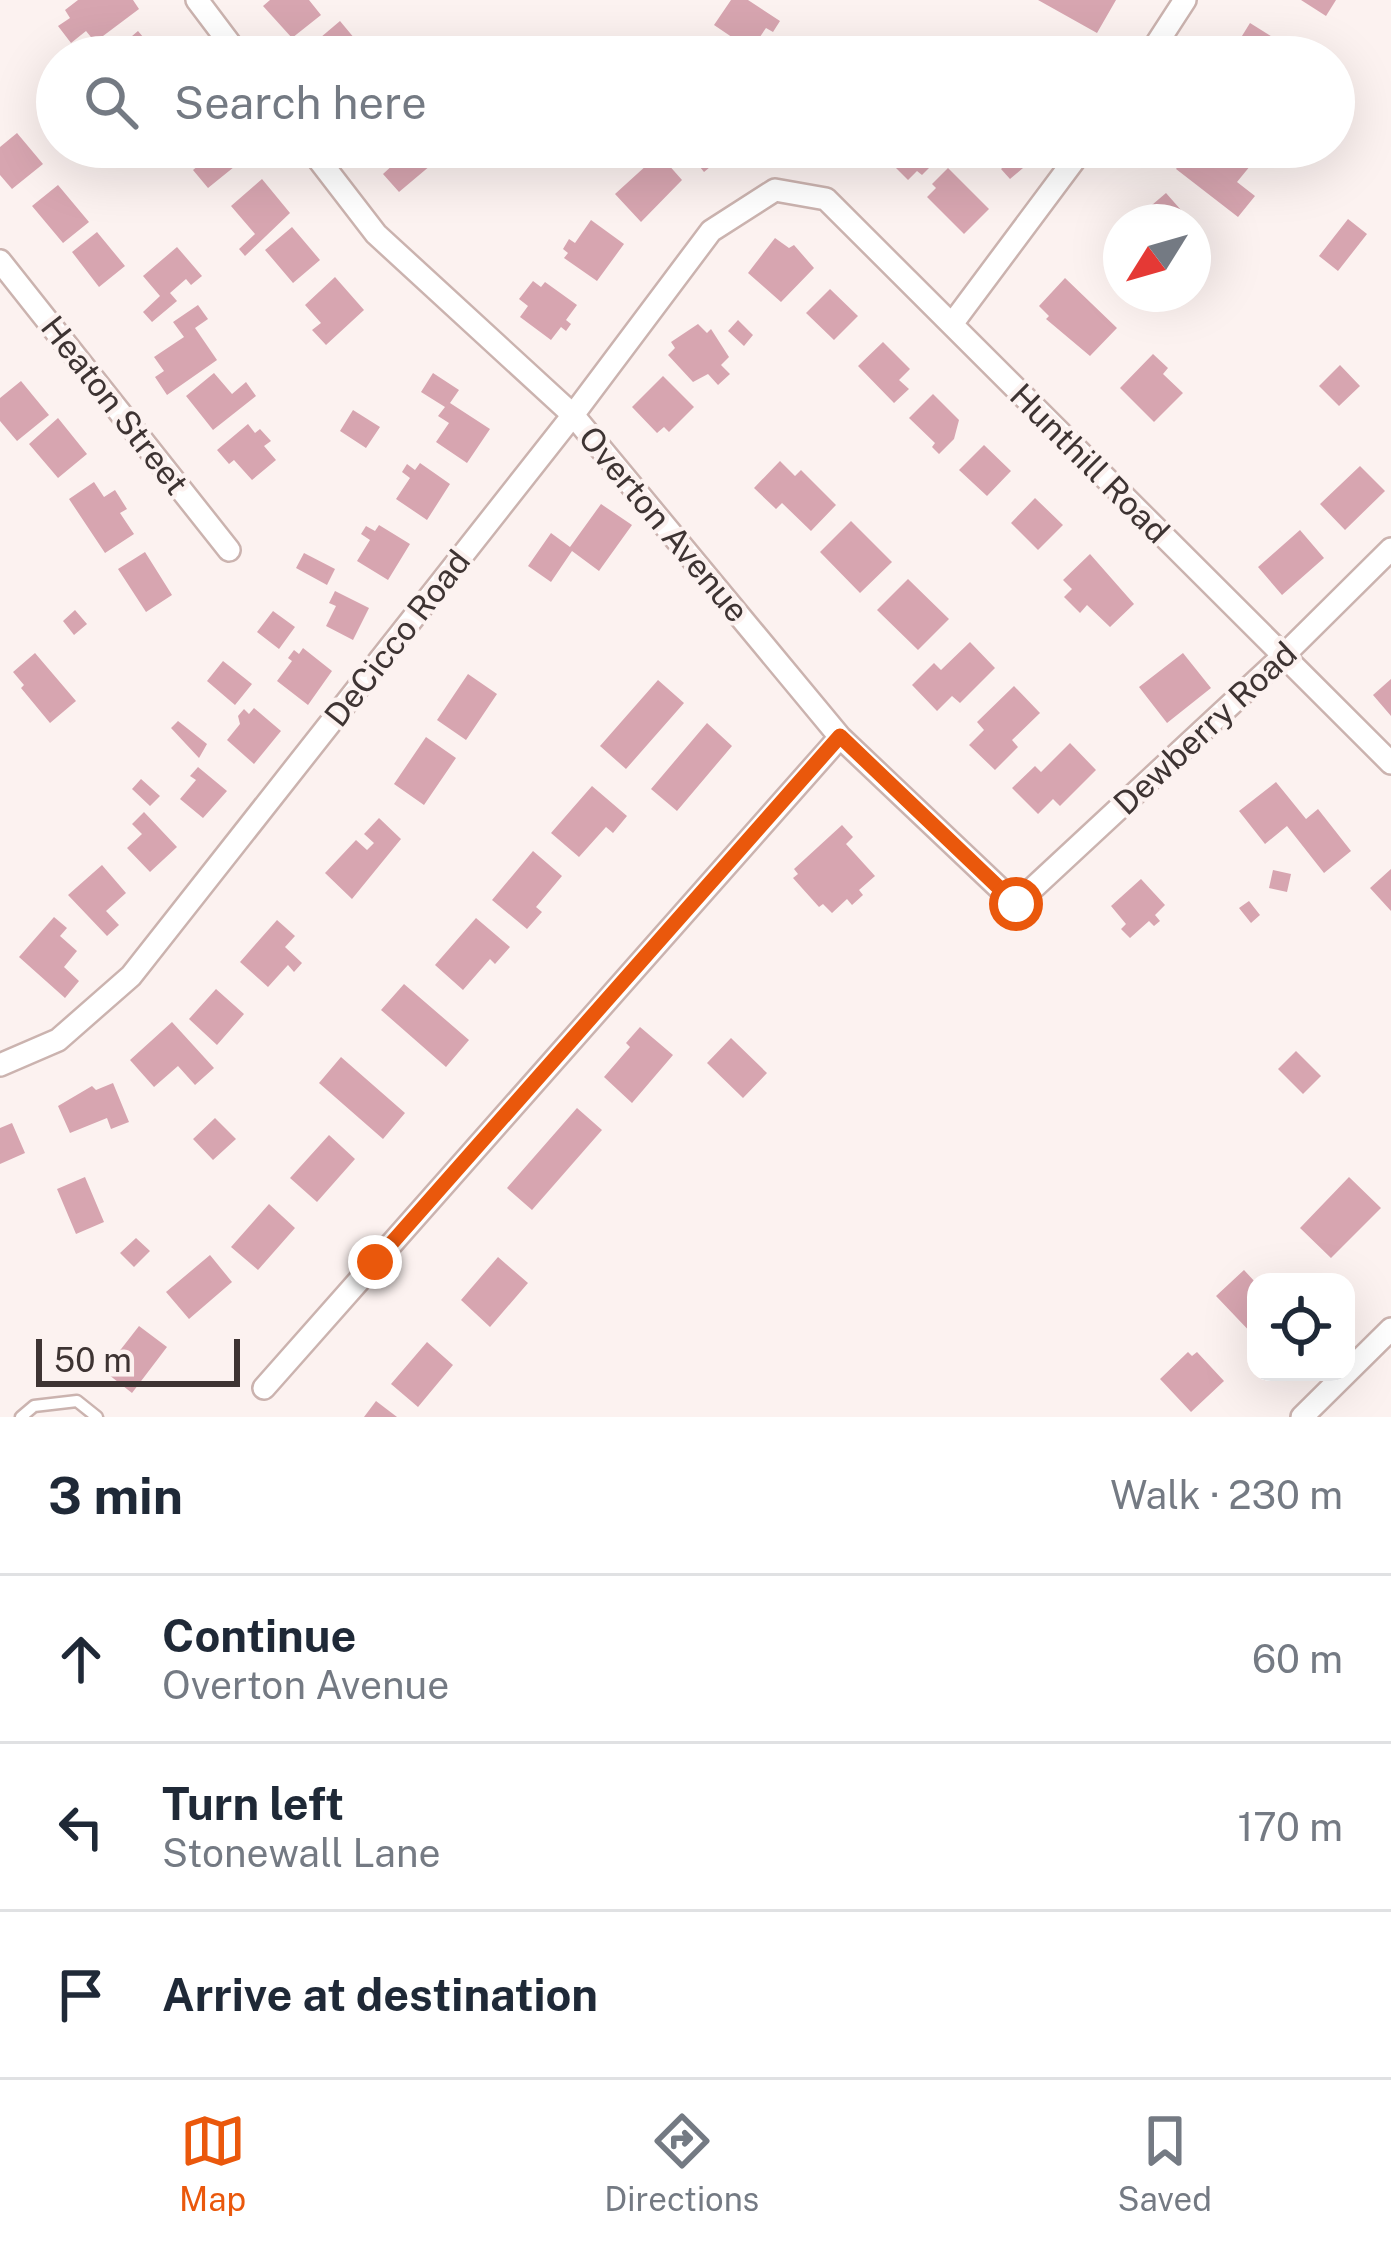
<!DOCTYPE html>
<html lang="en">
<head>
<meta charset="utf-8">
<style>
  :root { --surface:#fff; --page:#f6f6f7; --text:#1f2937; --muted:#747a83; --line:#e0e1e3; --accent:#ea580c }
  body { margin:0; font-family:"Public Sans",sans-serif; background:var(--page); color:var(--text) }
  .controls { position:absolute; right:36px; bottom:36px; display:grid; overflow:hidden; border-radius:24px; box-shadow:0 12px 48px #0002 }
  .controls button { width:108px; height:108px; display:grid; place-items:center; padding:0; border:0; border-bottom:3px solid var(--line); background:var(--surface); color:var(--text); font:60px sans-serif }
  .compass { position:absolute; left:1103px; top:204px; width:108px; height:108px; border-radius:50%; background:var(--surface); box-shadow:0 12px 48px #0002; rotate:233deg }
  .scale { position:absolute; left:36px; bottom:30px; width:204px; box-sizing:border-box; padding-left:12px; border:6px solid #3e3433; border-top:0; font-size:33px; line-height:42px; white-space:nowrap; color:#3e3433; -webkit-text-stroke:9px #fcf2f0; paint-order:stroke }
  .stop { position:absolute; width:36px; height:36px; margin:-27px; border:9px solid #ea580c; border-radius:50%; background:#fff }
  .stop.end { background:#ea580c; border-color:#fff; box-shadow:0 3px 12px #0008 }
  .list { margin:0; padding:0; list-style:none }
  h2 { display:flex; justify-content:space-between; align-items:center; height:156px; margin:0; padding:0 48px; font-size:51px }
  h2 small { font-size:39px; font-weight:400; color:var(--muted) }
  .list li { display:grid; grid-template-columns:78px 1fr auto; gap:36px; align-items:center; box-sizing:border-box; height:168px; padding:0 48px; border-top:3px solid var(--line) }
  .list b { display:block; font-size:45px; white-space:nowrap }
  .list p { margin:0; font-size:39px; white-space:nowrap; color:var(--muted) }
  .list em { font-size:39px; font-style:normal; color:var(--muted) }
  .icon { flex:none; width:66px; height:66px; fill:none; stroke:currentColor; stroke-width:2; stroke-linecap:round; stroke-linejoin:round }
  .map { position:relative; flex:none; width:1391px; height:1417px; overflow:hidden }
  .search { position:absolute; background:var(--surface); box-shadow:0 12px 48px #0002; left:36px; right:36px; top:36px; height:132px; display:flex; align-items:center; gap:30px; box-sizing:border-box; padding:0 42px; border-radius:66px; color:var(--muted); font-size:45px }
  .sheet { height:660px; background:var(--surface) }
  nav { display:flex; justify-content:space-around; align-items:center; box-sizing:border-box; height:168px; border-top:3px solid var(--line); background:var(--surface); font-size:33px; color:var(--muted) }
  nav a { display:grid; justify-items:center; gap:6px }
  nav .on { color:var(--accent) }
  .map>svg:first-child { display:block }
  .building { fill:#d7a5b0 }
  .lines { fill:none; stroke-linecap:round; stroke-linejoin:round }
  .lane-casing { stroke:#cbb3af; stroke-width:15 }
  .street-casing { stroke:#cbb3af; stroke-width:26 }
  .lane { stroke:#fff; stroke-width:10 }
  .street { stroke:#fff; stroke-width:21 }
  .route { stroke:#ea580c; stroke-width:15 }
  .labels { text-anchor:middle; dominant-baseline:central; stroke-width:9; stroke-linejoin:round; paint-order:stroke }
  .street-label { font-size:33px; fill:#3e3433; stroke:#fcf2f0 }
</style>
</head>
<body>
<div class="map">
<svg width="1391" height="1417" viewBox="0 0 1391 1417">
  <rect width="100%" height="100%" fill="#fcf2f0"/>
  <path class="building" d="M78 0H133L139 9 95 42 86 31 71 43 58 26 70 18 65 10Z
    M270 0H309L321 15 292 38 263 6Z
    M731 0H748L780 21 773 32 766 28 751 50 714 25Z
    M1038 0H1116L1097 33Z
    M1301 0H1336L1326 16Z
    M340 21 355 39 346 47 355 57H303L301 54Z
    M1250 23 1298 53 1295 57H1229Z
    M138 31 160 57H107Z
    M17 133 43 164 12 189 0 175V147Z
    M193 147H244L250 154 208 188 193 170 198 166 187 152Z
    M398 147H427L437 160 399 192 383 174 395 163 388 155Z
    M684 147H734L704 172Z
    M875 147H928L939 158 922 175 917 171 908 180Z
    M1193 147H1238L1255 160 1237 182 1255 196 1238 217 1176 169Z
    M659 154 682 180 641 222 615 194Z
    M1013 158 1023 168 1010 179 1001 169Z
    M948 168 989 209 964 234 927 197 936 188 932 184Z
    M262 179 290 213 245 256 239 249 255 234 231 206Z
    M58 185 89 222 63 243 32 206Z
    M1166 193 1188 218 1182 222H1132Z
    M1348 219 1367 234 1338 271 1319 256Z
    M591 220 624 244 597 281 564 258 568 253 563 249 569 239 575 243Z
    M292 227 320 260 293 283 265 250Z
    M97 232 125 266 99 287 72 252Z
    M775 238 789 248 794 245 814 268 781 302 748 273Z
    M177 247 202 276 191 285 186 279 170 293 177 301 152 322 143 312 160 296 143 276Z
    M335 277 364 310 326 345 312 330 321 323 305 305Z
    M1065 278 1117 328 1090 356 1046 319 1049 316 1039 306Z
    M533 281 541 287 545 282 577 305 566 320 571 324 566 331 561 327 551 340 520 317 528 306 519 299Z
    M830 289 858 316 834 340 806 313Z
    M198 305 208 319 195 328 217 360 167 395 155 377 164 371 154 357 184 337 173 322Z
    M738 320 753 335 744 346 728 331Z
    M698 324 707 333 711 329 729 357 721 365 730 374 718 385 708 374 693 382 668 355 675 348 671 342Z
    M883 342 910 369 899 380 909 389 894 403 858 366Z
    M1153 354 1168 368 1163 374 1183 393 1154 422 1120 388Z
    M1340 365 1360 386 1339 406 1319 386Z
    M214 373 232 394 246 382 256 396 213 430 186 396Z
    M433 373 459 390 450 403 490 429 467 463 436 442 449 423 438 416 445 407 421 392Z
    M663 376 694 407 669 432 664 427 657 433 632 407Z
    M21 381 49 415 17 441 0 421V398Z
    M933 394 959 420 954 439 939 454 932 447 935 443 909 418Z
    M353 410 380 427 366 448 340 431Z
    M58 418 87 454 58 478 29 444Z
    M248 424 255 433 260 429 271 441 264 446 276 460 252 480 234 460 229 464 217 450Z
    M984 445 1011 471 987 496 959 470Z
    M780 461 795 476 801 470 836 505 811 531 782 503 776 509 754 488Z
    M420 463 450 484 427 520 396 499 410 478 402 472 407 464 415 470Z
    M1360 466 1385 491 1345 530 1320 504Z
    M94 482 104 497 115 490 127 509 120 513 134 534 105 553 69 499Z
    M1035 498 1063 525 1038 550 1011 523Z
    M601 504 632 525 599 571 572 551 551 582 528 566 551 533 570 547Z
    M851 521 892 562 860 593 820 552Z
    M379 525 410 544 388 580 357 561 370 540 361 534 366 526 375 531Z
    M1300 530 1324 558 1282 595 1258 567Z
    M145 552 172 595 146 612 118 569Z
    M304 553 335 569 327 585 296 568Z
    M1090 554 1134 604 1110 627 1087 605 1080 613 1064 597 1072 589 1063 580Z
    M908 579 949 619 918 650 877 610Z
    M335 591 369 608 353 640 326 626 336 606 329 603Z
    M75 610 87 624 74 635 63 621Z
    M273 611 295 627 279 649 257 632Z
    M970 642 995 668 960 703 952 696 937 711 912 685 934 663 941 670Z
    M303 648 332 671 308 705 277 681 292 661 288 658 294 650 299 654Z
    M35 653 76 701 50 723 21 688 24 685 13 672Z
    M1183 653 1211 688 1167 723 1139 687Z
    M223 661 252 684 235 705 207 681Z
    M468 674 497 694 466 740 437 720Z
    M1391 679V716L1373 695Z
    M658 680 684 703 626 769 600 746Z
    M1014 686 1040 713 1012 740 1018 747 995 770 969 745 984 730 977 722Z
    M254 708 281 731 254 764 227 740 240 724 238 716 244 709 249 714Z
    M178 721 207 744 199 758 171 728Z
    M707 723 732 746 677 811 651 789Z
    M426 737 456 758 424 805 394 784Z
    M1070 743 1096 770 1060 806 1053 799 1038 814 1012 788 1035 766 1041 772Z
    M198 767 227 791 203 818 180 799 196 780 190 776Z
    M141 779 160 796 150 806 132 789Z
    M1276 782 1306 819 1318 809 1351 851 1324 873 1287 826 1265 844 1239 811Z
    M592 786 627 816 613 833 606 827 579 857 551 833Z
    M144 812 177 847 150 872 127 848 142 834 132 824Z
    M379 818 401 839 352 899 325 873 356 840 367 850 374 843 364 834Z
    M842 825 853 837 846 844 875 876 859 890 863 895 852 905 847 899 832 913 823 904 819 907 793 878 798 874 794 869Z
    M533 851 562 876 536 907 542 912 527 929 492 900Z
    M102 865 126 893 106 911 119 925 107 936 68 895Z
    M1391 869V911L1370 888Z
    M1273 870 1291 874 1287 892 1269 888Z
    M1141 879 1165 905 1155 915 1160 921 1154 926 1149 921 1130 938 1121 929 1126 924 1111 906Z
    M1249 901 1260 915 1251 923 1239 908Z
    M54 917 67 928 60 936 77 951 64 967 79 981 65 998 19 957Z
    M476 918 510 947 495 964 490 959 463 990 435 965Z
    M277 920 295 936 285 947 302 963 294 972 288 965 268 987 240 962Z
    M404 984 469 1040 446 1067 381 1010Z
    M216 989 244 1014 217 1045 189 1019Z
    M172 1022 214 1068 195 1085 178 1066 154 1087 130 1060Z
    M640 1027 673 1055 632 1103 604 1077 630 1047 626 1043Z
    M731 1038 767 1073 743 1098 707 1063Z
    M1296 1051 1321 1076 1303 1094 1278 1069Z
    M341 1057 405 1113 383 1139 319 1083Z
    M113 1083 129 1122 111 1129 107 1118 70 1133 58 1106 92 1086 96 1090Z
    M577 1108 602 1130 532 1210 507 1188Z
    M215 1118 236 1139 213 1160 193 1139Z
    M12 1123 25 1153 0 1164V1128Z
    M329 1135 355 1159 317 1202 290 1178Z
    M85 1177 104 1222 76 1234 57 1189Z
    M1349 1177 1381 1208 1331 1258 1300 1228Z
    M269 1204 295 1228 258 1270 231 1247Z
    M136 1238 150 1251 134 1267 120 1253Z
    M210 1255 232 1282 189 1319 166 1292Z
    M498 1257 528 1283 490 1327 461 1300Z
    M1244 1270 1256 1283V1338L1216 1296Z
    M139 1326 167 1347 132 1393 104 1371Z
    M427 1342 453 1365 418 1407 391 1384Z
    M1188 1352 1192 1356 1197 1352 1224 1381 1191 1412 1160 1379Z
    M376 1401 397 1417H364Z"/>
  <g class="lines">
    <defs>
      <path id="lane" d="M21 1417 34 1406 77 1401 97 1417"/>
      <path id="street" d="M197 0 240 57
        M1148 57 1185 0
        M309 147 376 234 573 415 840 737 1016 904 1283 656 1391 549
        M0 261 229 550
        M952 324 1084 147
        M0 1065 58 1040 131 976 573 415 711 231 775 190 826 199 1391 763
        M264 1388 840 737
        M1302 1417 1391 1329"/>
    </defs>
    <use href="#lane" class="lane-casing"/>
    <use href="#street" class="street-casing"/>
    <use href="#lane" class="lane"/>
    <use href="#street" class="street"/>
  </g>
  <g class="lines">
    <path class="route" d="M375 1262 840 736 1016 904"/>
  </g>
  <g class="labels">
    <g class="street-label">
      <text transform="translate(115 405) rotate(52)">Heaton Street</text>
      <text transform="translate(1090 463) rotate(45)">Hunthill Road</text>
      <text transform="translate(664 524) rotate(50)">Overton Avenue</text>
      <text transform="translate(397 638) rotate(-52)">DeCicco Road</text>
      <text transform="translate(1205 728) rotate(-43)">Dewberry Road</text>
    </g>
  </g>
</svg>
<div class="controls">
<button><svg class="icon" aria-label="locate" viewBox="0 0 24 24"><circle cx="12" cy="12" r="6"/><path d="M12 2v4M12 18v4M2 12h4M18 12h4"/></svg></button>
</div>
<svg class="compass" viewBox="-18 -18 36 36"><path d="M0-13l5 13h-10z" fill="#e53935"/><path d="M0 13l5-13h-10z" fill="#747a83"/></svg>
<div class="scale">50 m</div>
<div class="stop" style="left:1016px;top:904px"></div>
<div class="stop end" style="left:375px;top:1262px"></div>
<div class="search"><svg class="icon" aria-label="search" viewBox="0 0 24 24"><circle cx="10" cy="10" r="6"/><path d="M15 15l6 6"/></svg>Search here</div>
</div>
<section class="sheet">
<h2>3 min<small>Walk · 230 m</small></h2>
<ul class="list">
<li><svg class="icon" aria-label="ahead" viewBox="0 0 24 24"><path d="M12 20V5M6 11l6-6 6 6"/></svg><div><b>Continue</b><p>Overton Avenue</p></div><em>60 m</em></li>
<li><svg class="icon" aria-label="left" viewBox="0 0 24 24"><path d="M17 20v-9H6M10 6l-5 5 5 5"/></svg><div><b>Turn left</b><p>Stonewall Lane</p></div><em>170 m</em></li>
<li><svg class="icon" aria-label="arrive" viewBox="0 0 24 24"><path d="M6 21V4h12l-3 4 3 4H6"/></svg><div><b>Arrive at destination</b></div></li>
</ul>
</section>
<nav>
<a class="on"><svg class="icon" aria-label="map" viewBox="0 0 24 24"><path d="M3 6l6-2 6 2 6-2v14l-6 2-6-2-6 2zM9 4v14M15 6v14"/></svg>Map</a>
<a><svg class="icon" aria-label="directions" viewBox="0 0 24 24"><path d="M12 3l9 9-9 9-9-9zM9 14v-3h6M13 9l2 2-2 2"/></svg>Directions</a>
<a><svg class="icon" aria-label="saved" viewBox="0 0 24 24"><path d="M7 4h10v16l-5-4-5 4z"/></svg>Saved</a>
</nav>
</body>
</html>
